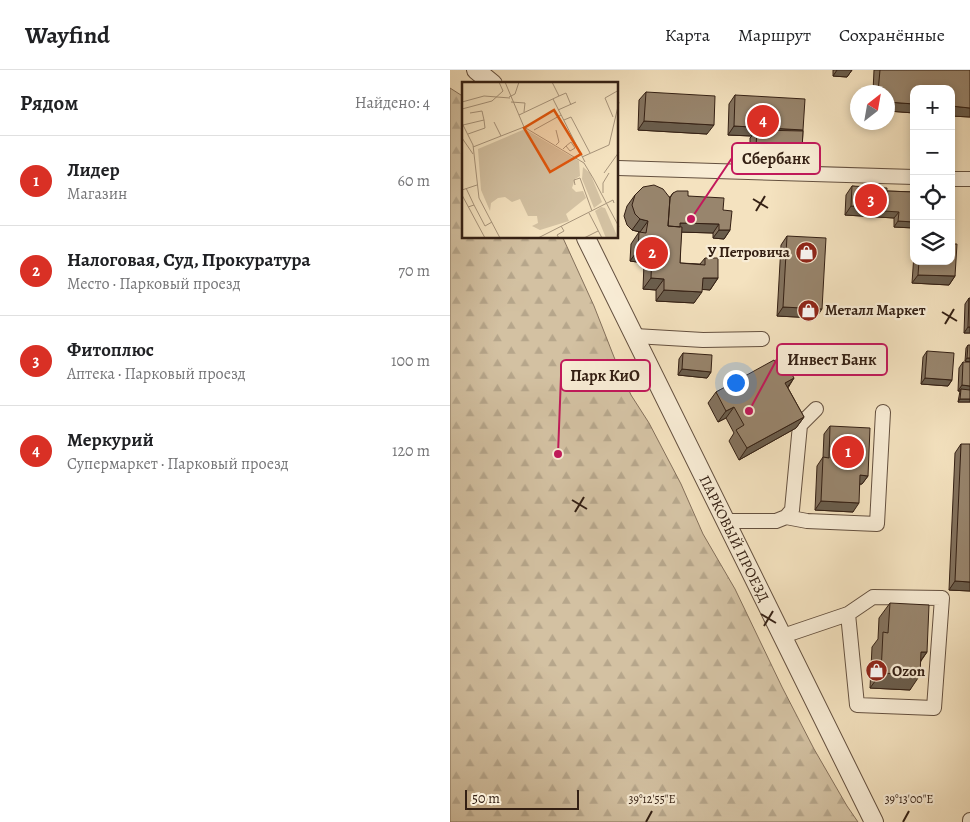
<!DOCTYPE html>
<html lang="ru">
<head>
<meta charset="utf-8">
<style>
  :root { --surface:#fff; --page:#f6f6f6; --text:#202124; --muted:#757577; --line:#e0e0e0; --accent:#d93025 }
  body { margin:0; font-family:Alegreya,serif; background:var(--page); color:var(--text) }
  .controls { position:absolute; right:15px; top:15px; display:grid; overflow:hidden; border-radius:10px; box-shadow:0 2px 8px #0003 }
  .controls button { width:45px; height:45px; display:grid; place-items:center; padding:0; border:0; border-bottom:1px solid var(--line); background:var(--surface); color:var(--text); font:25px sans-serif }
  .compass { position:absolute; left:400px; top:15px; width:45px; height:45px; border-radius:50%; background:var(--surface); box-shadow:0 2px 8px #0003; rotate:31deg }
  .scale { position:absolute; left:15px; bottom:12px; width:114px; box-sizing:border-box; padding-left:5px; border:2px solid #342014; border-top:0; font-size:14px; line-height:18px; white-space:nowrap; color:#342014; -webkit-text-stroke:4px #f8ecd5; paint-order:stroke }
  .you { position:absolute; left:285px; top:312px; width:18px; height:18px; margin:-12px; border:4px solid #fff; border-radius:50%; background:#1a73e8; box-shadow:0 0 0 8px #1a73e833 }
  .badge { display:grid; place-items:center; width:32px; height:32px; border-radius:50%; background:var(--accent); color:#fff; font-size:16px; font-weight:700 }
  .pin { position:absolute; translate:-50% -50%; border:2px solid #fff; box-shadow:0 1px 5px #0006 }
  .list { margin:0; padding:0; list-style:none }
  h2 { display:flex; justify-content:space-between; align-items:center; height:65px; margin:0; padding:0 20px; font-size:21px }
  h2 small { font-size:16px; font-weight:400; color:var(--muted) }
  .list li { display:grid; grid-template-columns:32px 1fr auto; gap:15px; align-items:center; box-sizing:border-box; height:90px; padding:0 20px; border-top:1px solid var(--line) }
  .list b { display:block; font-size:19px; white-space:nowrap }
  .list p { margin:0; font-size:16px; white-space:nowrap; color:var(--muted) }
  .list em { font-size:16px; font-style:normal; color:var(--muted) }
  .icon { flex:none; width:28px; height:28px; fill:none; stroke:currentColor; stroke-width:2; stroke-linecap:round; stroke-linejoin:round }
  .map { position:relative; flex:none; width:520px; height:752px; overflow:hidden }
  header { display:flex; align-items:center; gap:30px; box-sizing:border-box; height:70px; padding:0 25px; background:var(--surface); border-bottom:1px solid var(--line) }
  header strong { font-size:24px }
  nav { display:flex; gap:28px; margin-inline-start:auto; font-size:18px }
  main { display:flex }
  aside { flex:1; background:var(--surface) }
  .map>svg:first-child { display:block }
  .forest { fill:url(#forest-firs); stroke:#84705b }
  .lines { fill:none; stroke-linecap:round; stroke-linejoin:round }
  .minor-casing { stroke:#64503f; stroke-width:16 }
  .tertiary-casing { stroke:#64503f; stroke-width:20 }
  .minor { stroke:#f8ecd5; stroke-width:14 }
  .tertiary { stroke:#f8ecd5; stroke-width:18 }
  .wall { fill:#83725e; stroke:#342014 }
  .shaded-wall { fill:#6a5d4c; stroke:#342014 }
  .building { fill:#98856d; stroke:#342014 }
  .ticks { fill:none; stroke:#342014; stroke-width:2 }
  .labels { text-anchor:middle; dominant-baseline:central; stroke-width:4.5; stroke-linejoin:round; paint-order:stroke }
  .poi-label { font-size:15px; font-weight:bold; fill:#342014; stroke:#f8ecd5; text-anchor:start }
  .street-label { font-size:15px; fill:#342014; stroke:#f8ecd5 }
  .inset-road { fill:none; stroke:#a7947b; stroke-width:1 }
  .view { fill:#df560c; fill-opacity:0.15; stroke:#df560c; stroke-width:2.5 }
  .inset-edge { fill:none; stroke:#342014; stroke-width:2.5 }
  .ticks-label { font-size:12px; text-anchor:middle; fill:#342014; stroke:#f8ecd5; stroke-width:4.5; stroke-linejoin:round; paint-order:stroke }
  .leader { fill:none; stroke:#c2185b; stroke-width:2 }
  .callout-dot { fill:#c2185b; stroke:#f8ecd5; stroke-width:2 }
  .callout { fill:#f8ecd5; stroke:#c2185b; stroke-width:2 }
  .callout-label { font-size:16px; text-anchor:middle; font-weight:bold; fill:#342014 }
</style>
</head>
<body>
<header>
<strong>Wayfind</strong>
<nav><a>Карта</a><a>Маршрут</a><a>Сохранённые</a></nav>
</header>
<main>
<aside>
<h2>Рядом<small>Найдено: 4</small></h2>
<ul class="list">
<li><span class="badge">1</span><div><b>Лидер</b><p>Магазин</p></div><em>60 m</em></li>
<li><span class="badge">2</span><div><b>Налоговая, Суд, Прокуратура</b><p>Место · Парковый проезд</p></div><em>70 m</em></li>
<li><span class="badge">3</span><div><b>Фитоплюс</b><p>Аптека · Парковый проезд</p></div><em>100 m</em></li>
<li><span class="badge">4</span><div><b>Меркурий</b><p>Супермаркет · Парковый проезд</p></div><em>120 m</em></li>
</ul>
</aside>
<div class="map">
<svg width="520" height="752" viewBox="0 0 520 752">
  <defs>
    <pattern id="forest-firs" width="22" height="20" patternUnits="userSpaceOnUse" patternTransform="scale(1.25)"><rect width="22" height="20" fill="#d3c1a2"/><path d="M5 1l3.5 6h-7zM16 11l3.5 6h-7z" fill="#b6a68b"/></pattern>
  </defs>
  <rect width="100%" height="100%" fill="#f4e2bf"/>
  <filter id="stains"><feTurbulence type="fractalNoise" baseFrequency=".004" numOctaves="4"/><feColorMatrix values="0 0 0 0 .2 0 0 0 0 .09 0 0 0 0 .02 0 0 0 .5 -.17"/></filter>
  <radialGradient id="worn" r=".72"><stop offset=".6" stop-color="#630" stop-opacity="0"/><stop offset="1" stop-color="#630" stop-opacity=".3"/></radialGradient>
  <path class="forest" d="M0 18 14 27V168H113L144 236 164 287 181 325 199 353 231 414 253 464 285 519 332 617 364 679 397 736 408 752H0Z"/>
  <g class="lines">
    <defs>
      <path id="minor" d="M168 98 464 107
        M501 109H520
        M185 266 253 270 312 269
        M336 447 357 451 427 454 433 342
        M275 451H326L336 447 342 440 350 355 366 339
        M333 566 398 544 407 635 484 638 492 528 423 527 398 544
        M520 752V750"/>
      <g id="tertiary">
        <path d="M26 0 43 14"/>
        <path id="s1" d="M136 168 424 752"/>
      </g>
    </defs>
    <use href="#minor" class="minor-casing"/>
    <use href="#tertiary" class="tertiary-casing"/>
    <use href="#minor" class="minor"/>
    <use href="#tertiary" class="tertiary"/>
  </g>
  <path class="wall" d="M383 0H402L397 7 383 6Z
    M424 0H520V47L501 46V19H464V43L438 41V22H423Z
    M196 22 257 64 188 60 189 30Z
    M285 25 353 60V61L352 79 346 88 300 86V68L302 66 278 65 279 34Z
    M402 116 437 121 464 122V158L444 157V148L395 145 396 125Z
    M223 123 238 126 273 140 280 160 274 169 263 168V163L231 162 230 193 250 194 255 188 268 208 260 220 252 219 244 233 206 231V220L193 219 194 193 180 191 181 174 189 162H190L182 160 177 155 174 146 177 136 185 125 220 127Z
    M337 166 366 248 327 246 331 175Z
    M464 184V191H501L505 206 499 215 462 213Z
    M519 228 520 263H514L515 234Z
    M518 275 520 292 515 291 516 278Z
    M477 281 502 310 498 316 471 314 473 287Z
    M233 283 261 302 257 308 228 305 229 289Z
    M513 292 520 332H508L510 321H508L509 298Z
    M326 293 344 308 338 318 354 347 346 358 289 390 279 371 284 363 276 348 268 352 258 333 266 322Z
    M380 356 418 406 412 414H410L403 442 365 440 367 396 373 387 374 364Z
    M511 374 520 521 499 520 505 383Z
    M440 533 477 582 471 591 460 620 420 618 422 577 428 569 429 548Z"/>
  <path class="shaded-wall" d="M387 0H402L397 7 383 6Z
    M438 32 464 34V43L438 41Z
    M501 36 520 38V47L501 46Z
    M194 51 264 55 257 64 188 60Z
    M284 56 353 60 347 69 307 60 302 66 278 65Z
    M306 77 352 79 346 88 300 86Z
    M401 136 436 139 449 142 444 148 395 145Z
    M190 149 198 151 190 162 182 160Z
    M448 151 464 152V158L444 157Z
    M230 153 269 154 263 163 228 162Z
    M269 160H280L274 169 263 168Z
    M188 180 202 181 194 193 180 191Z
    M468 205 505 206 499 215 462 213Z
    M201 208 214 209 206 220 193 219Z
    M253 208H268L260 220 245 219Z
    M214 220 252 222 244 233 206 231Z
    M333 237 372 239 366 248 327 246Z
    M518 257H520V263H514Z
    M517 288H520V292L515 291Z
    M232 299 261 302 257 308 228 305Z
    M344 308 336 319 335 313Z
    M475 308 502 310 498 316 471 314Z
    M512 315 520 316V322L511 319 510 321H508Z
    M510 329H520V332H508Z
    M284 337 276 348 268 352 276 341Z
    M354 347 346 358 289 390 297 378Z
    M410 405 418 406 412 414H404Z
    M371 431 409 433 403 442 365 440Z
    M505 511 520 512V521L499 520Z
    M471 582H477L466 597Z
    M431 603 470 605 460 620 420 618Z"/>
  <path class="building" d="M430 0H520V38L501 36V19H464V34L438 32V22H428Z
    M136 12 160 13V14H136Z
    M196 22 265 26 264 55 194 51Z
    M285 25 355 29 353 60 284 56Z
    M307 60 353 61 352 79 306 77Z
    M204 115 213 119 220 128 218 156 232 157 230 193 255 195V188H268V208H253L252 222 214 220V209L201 208 202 181 188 180 189 162 196 163 198 151 190 149 185 144 182 135 185 125 193 117Z
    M402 116 437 118 436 139 401 136Z
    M227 121H238V126L274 128 273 140 282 141 280 160H269V154L230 153V157L218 156 220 128 223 123Z
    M437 121 464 122V152L448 151 449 142 434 141 436 139Z
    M337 166 376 168 372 239 333 237Z
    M501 174H507L505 206 468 205 469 191H501Z
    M519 228H520V257H518Z
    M518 275H520V288H517Z
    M477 281 504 283 502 310 475 308Z
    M233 283 262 285 261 302 232 299Z
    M333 289 344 308 335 313 354 347 297 378 286 360 294 355 284 337 276 341 266 322 324 290 326 293Z
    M513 292H520V316L512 315Z
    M511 319 520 320V329H510Z
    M380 356 420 358 418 406 410 405 409 433 371 431 373 387 379 388Z
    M511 374H520V512L505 511Z
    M440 533 479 535 477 582H471L470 605 431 603 433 562 438 563Z"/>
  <path class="ticks" d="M303 129 318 138M306 141 315 126M492 242 507 251M495 254 504 239M122 430 137 439M125 442 134 427M311 544 326 553M314 556 323 541M196 752 202 741M453 752 459 741"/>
  <defs>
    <symbol id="shop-disc" viewBox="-11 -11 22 22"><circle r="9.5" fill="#8f2418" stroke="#f8ecd5"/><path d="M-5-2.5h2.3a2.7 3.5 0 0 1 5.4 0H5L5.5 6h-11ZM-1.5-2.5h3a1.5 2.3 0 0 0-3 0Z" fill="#fff"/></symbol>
  </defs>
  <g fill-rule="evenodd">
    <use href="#shop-disc" x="344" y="170" width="25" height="25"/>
    <use href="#shop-disc" x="346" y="228" width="25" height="25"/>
    <use href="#shop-disc" x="414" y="588" width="25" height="25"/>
  </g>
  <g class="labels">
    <g class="poi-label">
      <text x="340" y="182" text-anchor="end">У Петровича</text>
      <text x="375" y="240">Металл Маркет</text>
      <text x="442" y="601">Ozon</text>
    </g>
    <g class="street-label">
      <text stroke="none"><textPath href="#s1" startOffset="335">ПАРКОВЫЙ ПРОЕЗД</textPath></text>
    </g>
  </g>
  <g transform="translate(12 12)">
    <rect width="156" height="156" fill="#f4e2bf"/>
    <path d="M63 47 117 79 118 94 113 97 110 106 114 110 121 109 124 116 104 132 107 139 78 148 70 144 76 141 75 134H66L58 117 50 120 43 115 36 116 29 121 28 129 19 108 16 67ZM121 85 128 91 140 120 132 126 120 97ZM139 125 143 126 156 156H144L133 129Z" fill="#d3c1a2"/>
    <path class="inset-road" d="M43 0 62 45M97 14 104 11 109 23M47 15 53 12 57 0M91 17 123 80M0 20 22 14 48 16M49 20 63 21 62 30M0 27 30 19 41 9 37 0M96 28 114 20M57 33 97 14 90 0M151 35 143 16 157 8M102 38 109 35 128 71M32 40 39 54M0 41 11 63 17 116 38 156M1 43 22 38 20 29 8 31M62 45 122 81 131 96M72 48 99 33M94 48 97 60 94 63M6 52 23 46 22 38M0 56 11 72M11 65 62 45M101 67 104 64 108 69 113 66 109 60 104 64M120 75 147 63 157 20M142 91 157 70M131 96 157 145M113 103 112 98 118 96 130 129M4 106 12 123 6 125M0 108 15 103M141 111V101L147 91M0 113 23 156M12 123 23 144 30 140M127 131 140 156M76 156 151 118 152 121M97 156 95 153 102 149 99 144M122 156 136 149"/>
    <path class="view" d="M92 28 119 72 88 90 62 46Z"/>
    <rect width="156" height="156" class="inset-edge"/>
  </g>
  <g class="ticks-label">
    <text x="202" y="733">39°12'55"E</text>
    <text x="459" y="733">39°13'00"E</text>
  </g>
  <path class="leader" d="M241 149L282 88M299 341L327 289M108 384L111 306"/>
  <g class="callout-dot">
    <circle cx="241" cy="149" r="5"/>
    <circle cx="299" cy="341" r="5"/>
    <circle cx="108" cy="384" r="5"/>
  </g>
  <g class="callout">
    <rect x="282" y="73" width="88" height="31" rx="5"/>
    <rect x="327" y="274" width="110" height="31" rx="5"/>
    <rect x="111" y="290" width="89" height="31" rx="5"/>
  </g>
  <g class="callout-label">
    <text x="326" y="94">Сбербанк</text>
    <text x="382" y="295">Инвест Банк</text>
    <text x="155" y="311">Парк КиО</text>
  </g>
  <rect width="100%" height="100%" filter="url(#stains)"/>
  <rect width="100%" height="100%" fill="url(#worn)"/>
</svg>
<div class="controls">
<button>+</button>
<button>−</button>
<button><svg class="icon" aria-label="locate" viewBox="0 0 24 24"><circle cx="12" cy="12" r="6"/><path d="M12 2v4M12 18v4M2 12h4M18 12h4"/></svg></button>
<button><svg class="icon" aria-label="layers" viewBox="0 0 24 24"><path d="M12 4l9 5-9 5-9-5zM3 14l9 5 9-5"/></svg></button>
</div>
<svg class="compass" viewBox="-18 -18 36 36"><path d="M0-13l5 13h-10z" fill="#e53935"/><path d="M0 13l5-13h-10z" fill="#757577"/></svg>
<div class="scale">50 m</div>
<div class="you"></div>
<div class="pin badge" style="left:398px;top:382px">1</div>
<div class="pin badge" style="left:202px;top:183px">2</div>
<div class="pin badge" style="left:421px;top:130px">3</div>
<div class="pin badge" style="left:313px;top:51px">4</div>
</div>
</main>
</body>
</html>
